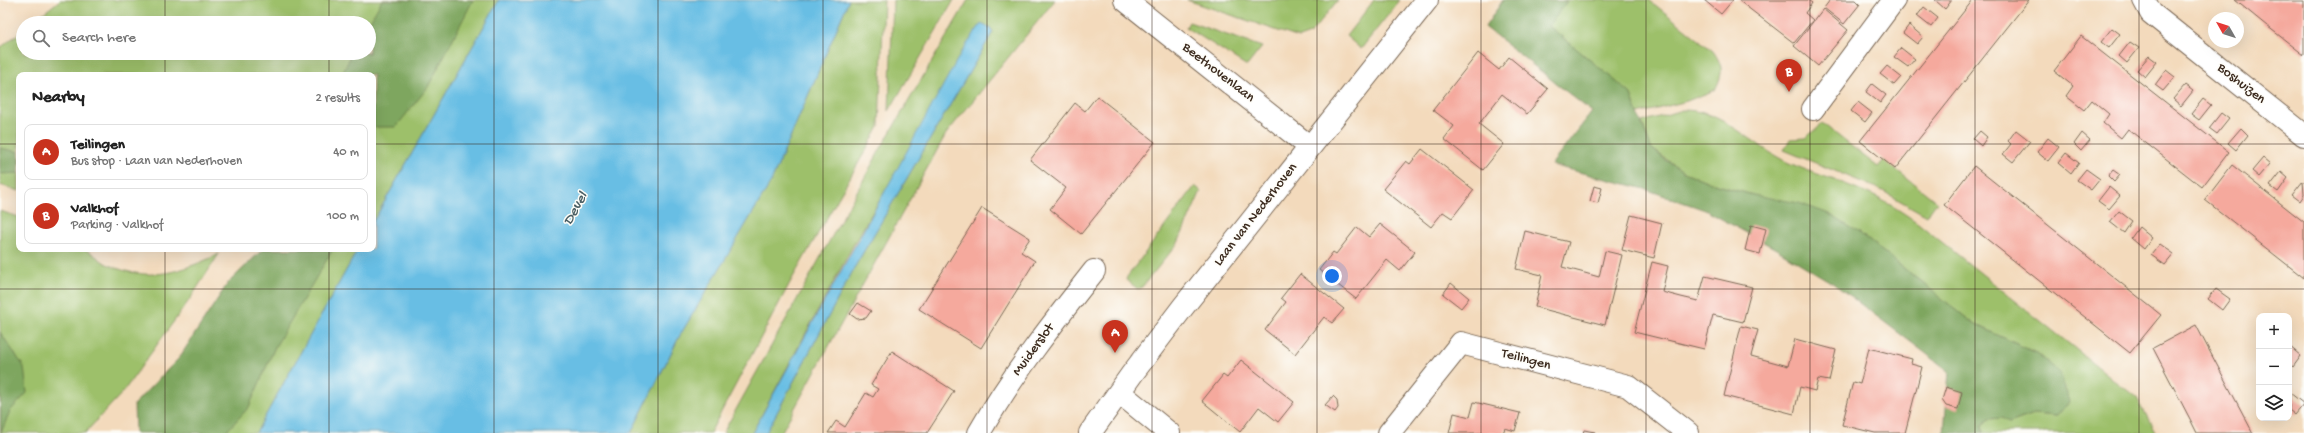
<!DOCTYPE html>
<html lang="en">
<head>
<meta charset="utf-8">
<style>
  :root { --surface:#fff; --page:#f6f6f6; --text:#222; --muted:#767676; --line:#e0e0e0; --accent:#c8321e }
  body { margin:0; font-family:"Gochi Hand",sans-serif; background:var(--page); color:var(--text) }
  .controls { position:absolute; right:12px; bottom:12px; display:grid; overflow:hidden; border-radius:8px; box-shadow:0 4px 16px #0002 }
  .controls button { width:36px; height:36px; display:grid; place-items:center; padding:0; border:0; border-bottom:1px solid var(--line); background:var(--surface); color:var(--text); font:20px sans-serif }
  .compass { position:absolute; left:2208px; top:12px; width:36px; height:36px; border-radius:50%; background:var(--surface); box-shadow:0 4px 16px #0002; rotate:309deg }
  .you { position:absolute; left:1332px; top:276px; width:14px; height:14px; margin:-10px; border:3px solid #fff; border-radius:50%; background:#1a73e8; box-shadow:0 0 0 6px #1a73e833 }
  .badge { display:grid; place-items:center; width:26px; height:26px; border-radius:50%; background:var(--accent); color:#fff; font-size:13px; font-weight:700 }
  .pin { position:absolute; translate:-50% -33px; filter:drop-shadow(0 1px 2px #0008) }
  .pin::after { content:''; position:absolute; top:21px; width:14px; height:12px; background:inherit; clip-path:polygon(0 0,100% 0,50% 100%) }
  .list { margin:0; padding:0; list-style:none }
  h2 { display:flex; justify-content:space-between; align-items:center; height:52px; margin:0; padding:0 16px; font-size:17px }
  h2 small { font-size:13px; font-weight:400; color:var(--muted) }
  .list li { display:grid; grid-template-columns:26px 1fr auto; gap:12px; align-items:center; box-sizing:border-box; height:56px; margin:0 8px 8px; padding:0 8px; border:1px solid var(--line); border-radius:8px }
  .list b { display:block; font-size:15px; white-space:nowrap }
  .list p { margin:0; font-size:13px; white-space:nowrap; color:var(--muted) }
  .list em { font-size:13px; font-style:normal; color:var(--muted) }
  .icon { flex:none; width:22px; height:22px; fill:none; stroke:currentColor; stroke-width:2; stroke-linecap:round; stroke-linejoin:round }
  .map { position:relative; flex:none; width:2304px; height:433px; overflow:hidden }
  .search { position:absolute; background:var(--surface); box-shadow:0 4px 16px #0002; left:16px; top:16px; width:360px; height:44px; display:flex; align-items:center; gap:10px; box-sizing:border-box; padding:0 14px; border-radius:22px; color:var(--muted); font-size:15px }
  .panel { position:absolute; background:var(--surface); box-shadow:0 4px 16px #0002; left:16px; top:72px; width:360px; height:180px; border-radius:8px }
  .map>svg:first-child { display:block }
  .green { fill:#9dc06a; stroke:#6c7544 }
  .forest { fill:#7ea65e; stroke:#5c683e }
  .water { fill:#67bee4; stroke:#517481 }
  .building { fill:#f5a99d }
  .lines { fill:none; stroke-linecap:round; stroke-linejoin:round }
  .minor-casing { stroke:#7b6855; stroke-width:24 }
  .minor { stroke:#fff; stroke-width:22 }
  .grid { fill:none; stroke:#3b2a1e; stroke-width:1; stroke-opacity:0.55 }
  .labels { text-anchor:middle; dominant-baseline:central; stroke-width:3; stroke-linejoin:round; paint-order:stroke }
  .street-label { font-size:14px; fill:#3b2a1e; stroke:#fdfcf7 }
  .water-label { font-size:15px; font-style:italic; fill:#4a5e63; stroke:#fdfcf7 }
</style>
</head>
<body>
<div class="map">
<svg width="2304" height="433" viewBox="0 0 2304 433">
  <rect width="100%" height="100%" fill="#fdfcf7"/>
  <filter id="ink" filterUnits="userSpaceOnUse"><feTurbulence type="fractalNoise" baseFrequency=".025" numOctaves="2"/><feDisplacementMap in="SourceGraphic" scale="8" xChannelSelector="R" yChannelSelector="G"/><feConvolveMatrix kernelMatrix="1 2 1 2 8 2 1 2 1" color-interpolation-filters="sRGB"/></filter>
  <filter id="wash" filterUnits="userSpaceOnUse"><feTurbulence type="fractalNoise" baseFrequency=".012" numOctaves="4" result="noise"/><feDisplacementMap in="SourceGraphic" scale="16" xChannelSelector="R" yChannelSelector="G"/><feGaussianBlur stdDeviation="0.9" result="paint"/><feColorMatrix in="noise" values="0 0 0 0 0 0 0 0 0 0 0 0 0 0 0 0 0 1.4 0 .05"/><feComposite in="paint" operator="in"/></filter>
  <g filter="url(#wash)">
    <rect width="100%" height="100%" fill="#f3dabc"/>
    <path class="green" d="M60 0H407L366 75H19V191L0 185V48L23 30V53H369V23H31Z
      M439 0H499L373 222V120Z
      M849 0H884L879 127 792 279 710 433H631L679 337 771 182Z
      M893 0H954L889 111Z
      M968 0H1055L946 134 781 433H766L857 263 993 32 990 27 897 171 855 242 752 433H723L881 148Z
      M1187 0H1338L1310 34 1299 38Z
      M1374 0H1400L1361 49 1346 36Z
      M1563 0H1649L1713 51C1724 67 1723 73 1715 90L1687 101 1638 114 1630 93 1548 26 1566 2Z
      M1189 22 1262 47 1247 66 1186 27Z
      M1682 110C1723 109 1754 147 1789 163 1814 174 1841 181 1865 192 1884 200 1901 211 1918 223L2137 398 2156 433H1983L1982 425 1989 419 2002 418 2009 423 2034 414 2057 416 2060 373 2038 354 1974 324 1858 232 1753 195 1714 184 1684 172 1651 148 1642 122Z
      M1822 123 1878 167 1884 160 1937 202 1927 216 1881 190 1784 150 1790 139 1806 138Z
      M1195 186 1201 191 1178 243 1142 287 1138 289 1126 280 1127 277Z
      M0 211 19 217V249C37 249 66 246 83 249 92 251 100 261 109 265 150 283 180 272 219 254L190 299 123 392 85 433H0Z
      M302 249H358L256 433H200Z"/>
    <path class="forest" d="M382 0H473L428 87 396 127H373V75H342L352 53H369V23Z
      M1503 0 1567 1 1549 26 1630 93 1651 148 1666 160 1684 172 1714 184 1753 195 1799 203 1829 214 1858 232 1974 324 2038 354 2060 373 2069 402 2057 416 2034 414 2009 423 2002 418 1989 419 1982 425 1983 433H1944L1949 371 1834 284 1776 249 1705 210 1645 189 1551 165 1592 112 1485 27Z
      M0 148 19 152V173L0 174Z
      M263 249H333L275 347 249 407 225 433H135L134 404 179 358 228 283Z
      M0 332 24 367 27 393 10 411 1 433Z"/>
    <path class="water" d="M499 0H849L771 182 679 337 631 433H256L358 249H373V222Z
      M981 24 990 28 993 32 857 263 766 433H752L962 51Z"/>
    <g id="blocks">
      <path class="building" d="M1704 0H1733L1721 14Z
        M1738 0H1808L1812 3 1805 13 1813 20 1794 43Z
        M1830 0H1856L1860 4 1844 24 1824 8Z
        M1935 0H1952L1945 9Z
        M1973 0H2029L1895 169 1860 141Z
        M2235 0H2304V55L2267 26Z
        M1924 7 1938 18 1931 27 1917 16Z
        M1823 9 1848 30 1818 66 1794 46Z
        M1909 25 1923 37 1917 44 1903 33Z
        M2112 28 2120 34 2109 48 2101 42Z
        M2081 36 2229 152 2202 187 2128 129 2121 138 2103 123 2109 114 2092 100 2084 110 2066 96 2073 86 2054 71Z
        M2130 42 2139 48 2127 63 2119 56Z
        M1901 48 1915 59 1908 67 1894 57Z
        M1478 53 1499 70 1509 57 1548 89 1527 114 1502 94 1479 124 1504 144 1483 170 1444 139 1454 126 1433 110Z
        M2149 56 2157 62 2145 77 2137 70Z
        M1887 66 1901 77 1894 85 1880 74Z
        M2166 70 2175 77 2163 91 2155 85Z
        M1872 84 1886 95 1880 103 1866 92Z
        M2185 85 2193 91 2181 106 2173 99Z
        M1097 96 1155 142 1081 234 1050 209 1066 188 1030 160 1075 103 1085 111Z
        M2203 99 2211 105 2199 120 2191 114Z
        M1858 102 1872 113 1865 122 1851 111Z
        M2221 113 2229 119 2217 134 2209 128Z
        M2241 128 2248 135 2236 150 2228 143Z
        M2016 130 2030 141 2013 162 2003 154 2011 144 2008 141Z
        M1980 131 1987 137 1981 146 1973 139Z
        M2082 133 2090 140 2081 151 2074 144Z
        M2048 138 2059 147 2048 161 2037 152Z
        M1422 149 1474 190 1452 218 1443 212 1431 227 1383 189 1406 161 1410 164Z
        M2066 153 2079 163 2071 174 2058 163Z
        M2263 158 2270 164 2259 177 2252 171Z
        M2232 165 2304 222V278L2205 200Z
        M1974 166 2161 315 2130 353 1944 205Z
        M2086 169 2100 179 2091 190 2077 180Z
        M2113 170 2120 175 2114 182 2108 176Z
        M2281 172 2288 178 2278 192 2270 186Z
        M2303 181 2304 195 2300 201 2292 195Z
        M1594 186 1602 188 1598 203 1590 201Z
        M2109 187 2120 196 2109 209 2098 201Z
        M982 208 1030 238 1021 252 1035 261 981 348 919 309Z
        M2119 211 2132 221 2124 233 2110 222Z
        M1631 215 1662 223 1654 258 1622 250Z
        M1380 224 1415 252 1400 271 1387 260 1356 299 1319 270 1333 252 1336 254 1357 227 1369 237Z
        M1751 225 1766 229 1760 254 1745 250Z
        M2139 227 2152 238 2144 249 2131 238Z
        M1525 231 1569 242 1562 267 1581 272 1599 277 1605 251 1622 255 1605 325 1535 307 1542 275 1516 269Z
        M2160 244 2174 254 2165 265 2151 255Z
        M1652 262 1668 266 1662 292 1681 297 1698 301 1705 276 1752 287 1743 322 1713 315 1704 349 1634 332Z
        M1300 274 1344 309 1332 323 1324 317 1295 354 1265 330 1286 302 1281 298Z
        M1451 283 1469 298 1461 308 1443 294Z
        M2216 289 2230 299 2222 310 2208 299Z
        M858 303 871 311 866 318 857 319 850 314Z
        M2196 325 2209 350 2253 433H2197L2190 419 2153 348Z
        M1741 326 1758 330 1751 356 1788 366 1795 339 1836 350 1829 381 1818 379 1815 391 1800 387 1794 414 1724 396Z
        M2289 346 2301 356 2293 367 2289 363Z
        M1869 348 1912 359 1911 364 1922 367 1905 433H1875L1842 425 1853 382 1860 384Z
        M892 351 954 391 927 433H828L836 421 845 427 866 393 873 397 878 389 871 385Z
        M1241 360 1294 402 1278 422 1259 407 1240 432 1202 401 1223 375 1227 378Z
        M1946 387 1962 392 1958 409 1946 406 1942 400Z
        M2290 393 2304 404 2295 415 2289 410Z
        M1333 396 1337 400 1338 408 1335 412 1325 405Z
        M1474 402 1520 413 1515 431 1505 428 1503 433H1449L1454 413 1470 417Z
        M1584 430 1595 432V433H1583Z"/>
    </g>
  </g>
  <g filter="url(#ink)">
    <use href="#blocks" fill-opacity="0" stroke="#7b6855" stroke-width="1"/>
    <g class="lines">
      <defs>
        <path id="minor" d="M1125 0 1310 147
          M2144 0 2151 13 2304 135
          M1813 109 1894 0
          M1119 392 1169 433
          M979 433C1012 375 1053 323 1094 271
          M1090 433 1132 374 1183 307 1427 0
          M1389 433 1461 343 1628 386 1688 433"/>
      </defs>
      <use href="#minor" class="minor-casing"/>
      <use href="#minor" class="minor"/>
    </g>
  </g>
  <path class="grid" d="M165 0V23M329 0V23M494 0V433M658 0V433M823 0V433M987 0V433M1152 0V433M1317 0V433M1481 0V433M1646 0V433M1810 0V433M1975 0V433M2139 0V433M165 53V75M329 53V75M0 144H19M373 144H2304M165 249V433M329 249V433M0 289H2304"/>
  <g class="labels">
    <g class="street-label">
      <text transform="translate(1218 73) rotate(38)">Beethovenlaan</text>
      <text transform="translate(2241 84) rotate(38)">Boshuizen</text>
      <text transform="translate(1256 215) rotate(-52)">Laan van Nederhoven</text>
      <text transform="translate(1034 350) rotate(-54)">Muiderslot</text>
      <text transform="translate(1526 360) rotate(15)">Teilingen</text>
    </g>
    <g class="water-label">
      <text transform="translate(576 209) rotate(-61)">Devel</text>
    </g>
  </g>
</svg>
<div class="controls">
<button>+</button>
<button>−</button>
<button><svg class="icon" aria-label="layers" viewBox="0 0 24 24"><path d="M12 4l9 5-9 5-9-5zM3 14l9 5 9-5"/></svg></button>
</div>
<svg class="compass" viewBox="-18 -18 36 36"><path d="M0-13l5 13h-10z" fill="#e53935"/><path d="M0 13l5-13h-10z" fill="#767676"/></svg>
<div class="you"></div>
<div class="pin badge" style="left:1115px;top:353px">A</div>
<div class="pin badge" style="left:1789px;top:92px">B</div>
<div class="search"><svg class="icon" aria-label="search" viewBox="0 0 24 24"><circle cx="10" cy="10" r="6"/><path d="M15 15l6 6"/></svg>Search here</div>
<section class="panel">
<h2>Nearby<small>2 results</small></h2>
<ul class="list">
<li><span class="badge">A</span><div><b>Teilingen</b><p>Bus stop · Laan van Nederhoven</p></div><em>40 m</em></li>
<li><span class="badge">B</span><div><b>Valkhof</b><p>Parking · Valkhof</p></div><em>100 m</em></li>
</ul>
</section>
</div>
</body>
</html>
